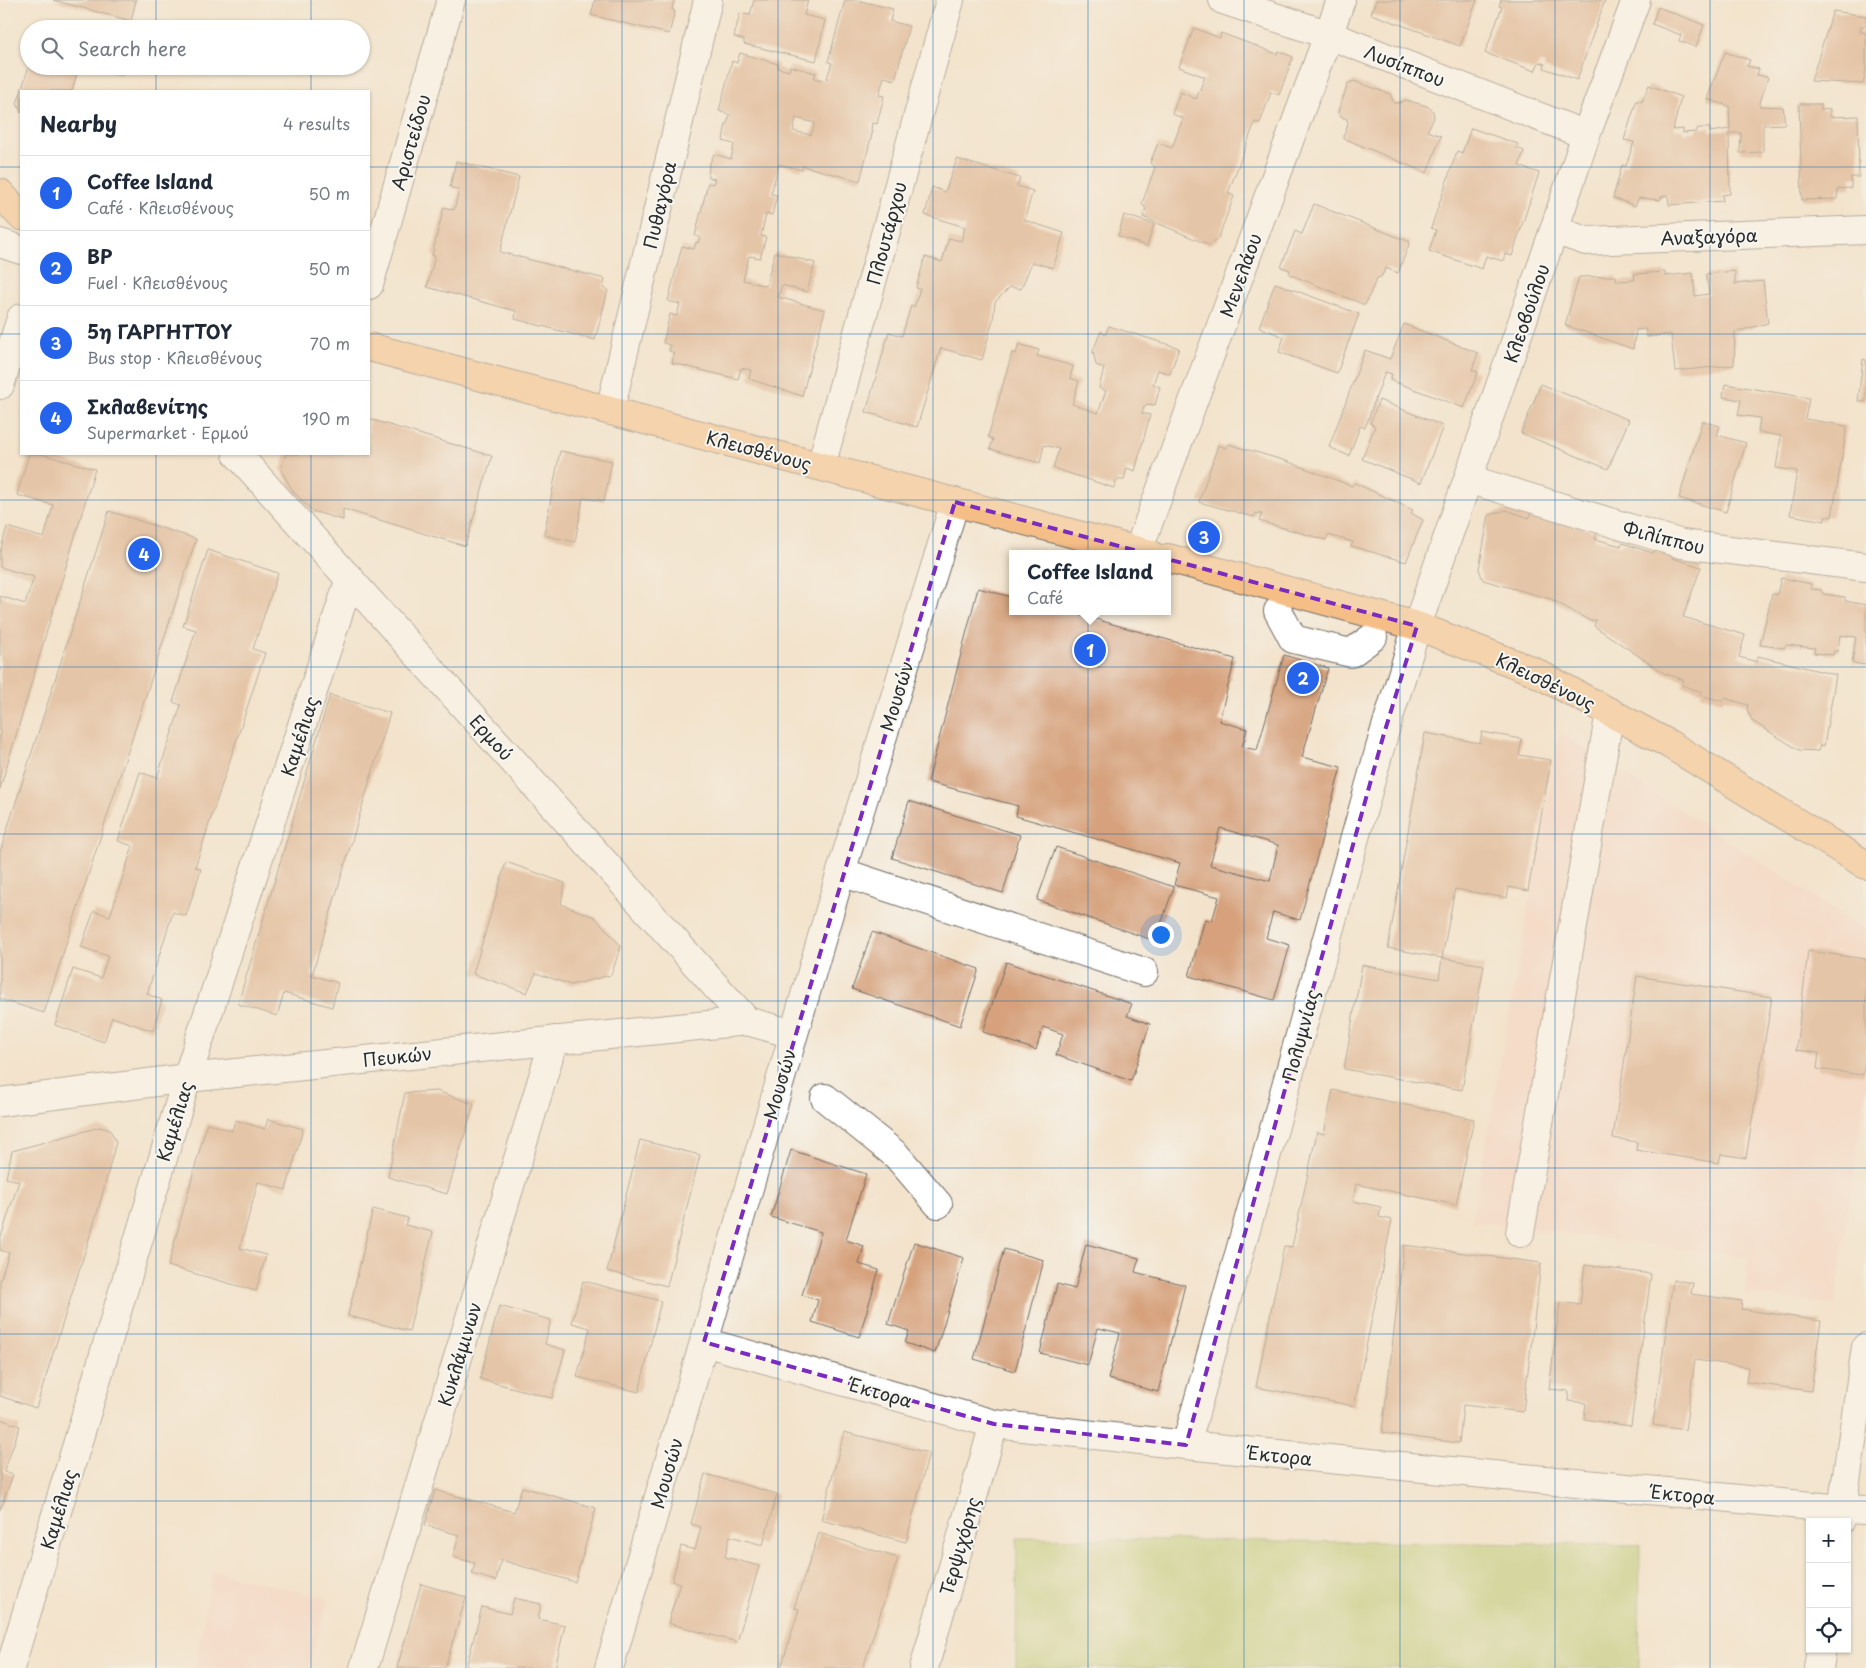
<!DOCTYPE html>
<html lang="en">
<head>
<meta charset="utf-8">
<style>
  :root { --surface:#fff; --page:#f2f2f3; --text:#1f2937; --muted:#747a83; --line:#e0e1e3; --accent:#2563eb }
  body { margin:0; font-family:"Playpen Sans",sans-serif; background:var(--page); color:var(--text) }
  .controls { position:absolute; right:15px; bottom:15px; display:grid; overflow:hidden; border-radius:0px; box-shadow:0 1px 4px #0004 }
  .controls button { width:45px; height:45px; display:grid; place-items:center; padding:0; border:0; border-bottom:1px solid var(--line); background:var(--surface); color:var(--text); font:25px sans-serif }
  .you { position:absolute; left:1160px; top:934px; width:18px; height:18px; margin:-12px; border:4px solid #fff; border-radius:50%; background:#1a73e8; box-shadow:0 0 0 8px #1a73e833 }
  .badge { display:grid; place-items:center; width:32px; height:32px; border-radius:50%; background:var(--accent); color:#fff; font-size:16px; font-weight:700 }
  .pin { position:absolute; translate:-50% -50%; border:2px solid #fff; box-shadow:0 1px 5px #0006 }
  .popup { position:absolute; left:1009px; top:550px; width:162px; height:65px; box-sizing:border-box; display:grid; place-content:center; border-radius:0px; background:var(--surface); filter:drop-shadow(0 1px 4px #0005); font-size:16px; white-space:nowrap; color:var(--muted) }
  .popup b { font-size:19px; color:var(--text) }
  .popup::after { content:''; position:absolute; left:50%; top:100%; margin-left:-10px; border:10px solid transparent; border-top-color:var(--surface) }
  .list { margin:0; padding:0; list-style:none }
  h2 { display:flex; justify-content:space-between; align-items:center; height:65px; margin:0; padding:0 20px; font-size:21px }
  h2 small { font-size:16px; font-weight:400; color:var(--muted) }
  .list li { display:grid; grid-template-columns:32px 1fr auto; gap:15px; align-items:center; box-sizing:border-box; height:75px; padding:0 20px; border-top:1px solid var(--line) }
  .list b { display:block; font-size:19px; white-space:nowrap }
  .list p { margin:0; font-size:16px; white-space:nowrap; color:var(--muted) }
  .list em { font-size:16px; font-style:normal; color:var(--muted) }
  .icon { flex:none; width:28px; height:28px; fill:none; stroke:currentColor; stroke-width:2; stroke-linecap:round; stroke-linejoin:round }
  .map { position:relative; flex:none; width:1866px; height:1668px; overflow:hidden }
  .search { position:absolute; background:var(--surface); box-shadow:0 1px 4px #0004; left:20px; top:20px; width:350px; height:55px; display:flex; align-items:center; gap:12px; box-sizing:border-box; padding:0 18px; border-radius:28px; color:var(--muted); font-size:19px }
  .panel { position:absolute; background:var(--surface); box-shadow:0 1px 4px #0004; left:20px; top:90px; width:350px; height:365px; border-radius:0px }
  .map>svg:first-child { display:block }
  .built { fill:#f6d2c3 }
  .green { fill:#b3c76b; stroke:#6f794b }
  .building { fill:#d6a17c; fill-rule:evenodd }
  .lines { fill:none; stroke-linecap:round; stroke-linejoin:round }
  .minor-casing { stroke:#716b63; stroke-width:30 }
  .major-casing { stroke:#716b63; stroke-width:30 }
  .minor { stroke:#fff; stroke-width:28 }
  .major { stroke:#f6be87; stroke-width:28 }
  .marked { fill:none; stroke:#7b2cbf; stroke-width:4; stroke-dasharray:10 6; stroke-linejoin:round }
  .grid { fill:none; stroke:#1f6fb2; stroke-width:1; stroke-opacity:0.55 }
  .labels { text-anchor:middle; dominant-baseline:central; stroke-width:4; stroke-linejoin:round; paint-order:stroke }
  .street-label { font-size:18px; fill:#2b2b2b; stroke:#f6f6f2 }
</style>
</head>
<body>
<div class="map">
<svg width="1866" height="1668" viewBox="0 0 1866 1668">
  <rect width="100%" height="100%" fill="#f6f6f2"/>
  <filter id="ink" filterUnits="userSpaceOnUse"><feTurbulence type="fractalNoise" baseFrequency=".02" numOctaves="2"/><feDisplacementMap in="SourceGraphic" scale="10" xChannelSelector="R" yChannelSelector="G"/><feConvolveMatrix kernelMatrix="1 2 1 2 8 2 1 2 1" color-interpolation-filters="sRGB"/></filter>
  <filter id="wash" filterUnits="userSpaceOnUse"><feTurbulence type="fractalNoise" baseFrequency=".0096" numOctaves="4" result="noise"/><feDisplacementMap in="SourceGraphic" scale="20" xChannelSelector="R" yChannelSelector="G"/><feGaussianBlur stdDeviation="1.12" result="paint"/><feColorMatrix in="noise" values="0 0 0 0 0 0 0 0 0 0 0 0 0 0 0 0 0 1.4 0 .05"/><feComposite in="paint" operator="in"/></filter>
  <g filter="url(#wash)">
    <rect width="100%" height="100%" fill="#f3e3cc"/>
    <path class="built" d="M1560 732 1866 930V1091L1835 1305 1744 1294 1749 1258 1472 1221Z
      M213 1571 329 1599 308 1668H194Z"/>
    <path class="green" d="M1017 1538 1640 1545 1639 1668H1016Z"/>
    <g id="blocks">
      <path class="building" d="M53 0H136L131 21Z
        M595 0H674L672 10 675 11 669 34 591 15Z
        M754 0H808L804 15 825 20 816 61 744 44V40L734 37 740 13 750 15Z
        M845 0H857L893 9 890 21 909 26 895 80 884 77 879 95 884 96 877 124 872 123 871 130H873L860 181 803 166 802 170 779 164 771 194 777 195 772 215 766 214 761 236 766 237 760 258 749 256 743 280 766 286 775 252 815 263 807 292 782 285 778 297 825 310 802 396 749 379 751 370 741 368 738 379 672 363 674 353 669 351 670 345 663 343 670 314 677 316 680 304 668 301 682 246 694 249 696 242 698 243 700 237 695 236 708 183 713 184 715 179 708 177 709 165 714 154 731 159 734 144 723 141 725 128 730 115 719 111 732 61 737 63 740 53 778 64V68L789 71 790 66 816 73 814 78 826 81 832 63 828 62ZM796 118 815 123 811 135 793 131Z
        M1376 0H1477L1460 46 1371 14Z
        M1501 0H1605L1577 80 1544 68 1545 64 1539 62 1535 71 1485 53 1502 7 1499 6Z
        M1658 7 1704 25 1696 47 1679 41 1681 35 1652 24Z
        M1833 11 1866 16V26H1861L1860 32 1866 33V69L1863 84 1811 81Z
        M44 22 61 29H42Z
        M1194 28 1220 38 1221 33 1277 54 1279 51 1293 57 1279 95 1271 92 1260 123 1255 122 1228 193 1234 196 1218 239 1209 245 1143 217 1146 209 1142 204 1155 167 1150 163 1158 143 1172 148 1183 118 1172 114 1180 92 1196 99 1205 77 1179 67Z
        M1725 52 1750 60 1747 66 1759 69 1757 75 1768 77 1759 106 1783 107 1785 124 1763 125V152L1740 153 1741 133H1729L1730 194 1722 195 1723 201 1669 205 1668 195 1661 197 1660 200 1639 198 1635 206 1613 198 1622 165 1626 166 1634 142 1624 140 1637 100 1642 102 1649 85 1681 97 1673 130 1683 129V133L1696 132 1698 128H1710V132L1730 129 1729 106 1707 99Z
        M29 66H79L72 91H21Z
        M96 66H124L121 75Z
        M1354 81 1390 94 1394 103H1399L1406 100 1427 106 1433 111 1434 118 1427 131 1441 136 1427 173 1343 138 1348 124 1347 119 1341 117 1338 112 1348 84Z
        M21 92V113L17 103Z
        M1799 104H1821V110L1830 109V117L1858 116 1859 177H1851V188L1838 189 1837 199 1802 200Z
        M1471 128 1518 144 1517 148 1524 151 1519 166 1539 173 1512 256 1505 254 1503 261 1486 256 1482 269 1429 251 1436 230 1431 228 1457 151 1462 153Z
        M957 159 1020 178 1017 186 1033 191 1024 220 1064 233 1053 268 1032 262 1021 289 1010 287 995 302 993 320 982 360 941 348 917 427 866 412 889 332 902 336 911 306 914 307 920 289 916 288 925 257 942 262 949 238 961 241 965 227 925 215 932 187 945 192Z
        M456 161 519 177 500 252 605 279 603 288 608 290 595 340 515 319 516 311 427 287 435 256 432 255 444 207 454 210 459 190 450 187Z
        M1314 204 1410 242 1398 273 1386 268 1381 277 1377 278 1365 305 1289 274 1290 270 1281 267 1295 231 1302 234Z
        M1124 215 1154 224 1147 246 1118 236Z
        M1735 271V284L1763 281 1768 323 1735 332 1734 365 1675 371 1671 334 1647 337 1645 329 1636 330 1633 349 1565 325 1579 277 1616 276 1617 281 1635 280 1634 274 1665 272V276L1693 273 1695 296 1709 294 1706 274Z
        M1275 283 1359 314 1337 373 1279 352 1284 337 1259 327Z
        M1404 324 1478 353 1472 370 1478 372 1464 408 1390 380 1392 374 1385 372 1365 428 1360 426 1349 456 1329 447 1365 350 1390 359Z
        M1109 326 1179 348 1170 374 1158 370 1153 384 1160 387 1155 405 1147 404 1144 407 1142 413 1150 415 1135 471 1127 468 1124 480H1117L1114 488 1053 468 1059 449 1044 445 1040 463 990 449 993 439 988 437 1012 353 1016 354 1019 344 1039 350 1037 356 1073 366 1070 378 1079 381 1072 404 1098 413 1106 391 1099 388 1104 368 1096 365 1093 351 1101 331 1105 335Z
        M1863 359 1866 360V402L1858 401Z
        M1541 384 1629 420 1608 469 1521 433Z
        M1725 384 1809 398 1805 419 1847 426 1832 517 1825 516V521L1790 515 1797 471 1776 468 1781 436 1758 432 1760 418 1738 415 1741 400 1723 397Z
        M1379 400 1443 426 1421 483 1362 459 1375 426 1370 423Z
        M369 419 492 456 465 546 343 509V520L312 511 293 491 281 470 286 454H369Z
        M1702 421 1720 426 1717 435 1746 443 1726 512 1679 498Z
        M1228 444 1286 461 1352 486 1355 483 1413 510 1411 513 1423 520 1406 562 1351 546 1353 542 1328 535 1326 540 1259 521 1262 514 1256 513 1254 517 1199 502 1218 445 1226 448Z
        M560 451 612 461 604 501 583 498 575 542 544 535Z
        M29 454H41L95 469 0 789V596L25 604 34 577 0 567V552L7 527 44 538 53 505 17 495Z
        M1506 510 1529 518 1531 512 1597 532 1595 539 1621 546 1622 543 1653 553 1654 549 1672 555V558L1701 567 1683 617 1745 635 1739 657 1757 662 1758 656 1836 675 1824 746 1820 745 1818 751 1799 750 1752 721 1747 709 1748 705 1724 698 1722 701 1700 695 1702 692 1682 685 1684 680 1664 673 1594 626 1596 620 1590 621 1551 599 1483 580 1479 569 1489 515Z
        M109 511 196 539 44 1013 0 999V852Z
        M208 550 278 573 253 649 265 653 195 867 201 869 186 916 173 912 147 994 162 1000 153 1031 112 1017 104 1042 55 1025 73 969 101 978 108 956 81 947 94 911 110 916 133 846 118 841 140 772 157 778 181 705 173 702 196 630 183 626Z
        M1781 578 1811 584V589L1821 590 1823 594 1845 597V601L1866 605V665L1852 663 1856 637 1840 635 1838 651H1834L1833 655 1814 653 1815 648 1786 645 1784 648 1760 645 1772 594 1777 595Z
        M978 588 1012 597V611H1067L1235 659 1219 721 1247 729 1242 747 1257 750 1284 655 1328 668 1302 757 1341 767 1300 920 1273 912 1266 938 1290 945 1274 1000 1189 976 1205 919 1212 921 1219 897 1174 885 1180 863 1016 816 1018 806 928 782ZM1220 828 1278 845 1270 881 1210 865Z
        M330 695 390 713 312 975 338 983 332 1007 284 993 277 1016 238 1004Z
        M1482 732 1522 739 1519 755 1551 760 1528 891 1509 887 1507 898 1455 889 1442 958 1388 948 1425 733 1480 743Z
        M909 801 1020 835 1003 893 892 858Z
        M1056 847 1174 887 1155 941 1037 900Z
        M506 862 565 883 561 904 595 917 621 946 611 975 571 985 536 973 527 993 473 974Z
        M872 932 979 969 960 1026 852 989Z
        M1808 951 1866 959V1049L1863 1075 1817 1069 1819 1053 1796 1050Z
        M1442 958 1484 965 1462 1090 1344 1069 1362 965 1439 979Z
        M1006 962 1132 1004 1127 1016 1150 1024 1131 1081 1056 1055 1063 1034 1043 1027 1036 1050 983 1032Z
        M1637 976 1772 997 1746 1158 1721 1154 1719 1163 1636 1150 1637 1142 1613 1138Z
        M1333 1090 1474 1119 1456 1205 1356 1184 1353 1201 1381 1207 1379 1217 1392 1220 1354 1406 1256 1387 1284 1246 1292 1247 1317 1132 1324 1134Z
        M437 1091 474 1104 447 1194 388 1177 405 1093Z
        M268 1119 303 1129 286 1190 258 1182 240 1248 266 1255 256 1291 168 1266 207 1123 232 1131 235 1120 265 1129Z
        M100 1127 110 1130 116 1142 99 1207 36 1408 0 1396V1281L9 1253 0 1250V1240L19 1181 6 1178 12 1151Z
        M640 1140 700 1155 667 1286 607 1271Z
        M791 1150 866 1174 846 1240 864 1246 859 1264 879 1270 859 1337 812 1322 818 1300 802 1295 821 1232 771 1217Z
        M373 1209 408 1218 405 1225 433 1232 409 1331 348 1316Z
        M914 1242 964 1258 935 1353 905 1343 909 1331 888 1324Z
        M1086 1244 1139 1258 1135 1272 1185 1285 1158 1392 1108 1379 1120 1333 1098 1328 1088 1365 1040 1353 1057 1284 1075 1289Z
        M1404 1245 1541 1263 1523 1412 1463 1405 1459 1443 1382 1433Z
        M1004 1249 1044 1260 1015 1371 974 1359Z
        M1585 1265 1651 1274 1631 1426 1584 1419 1586 1403 1568 1401 1569 1391 1549 1389 1560 1302 1580 1305Z
        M1673 1280 1693 1283 1691 1294 1742 1301 1741 1309 1821 1321 1811 1391 1746 1382 1748 1367 1695 1360 1685 1430 1653 1425Z
        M583 1281 661 1301 639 1392 577 1377 590 1328 572 1323Z
        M499 1306 551 1320 545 1344 565 1350 552 1398 480 1379Z
        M0 1419 20 1426 4 1472 13 1475 0 1510Z
        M844 1432 929 1453 906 1542 821 1520Z
        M705 1474 777 1494 763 1545 730 1536 725 1557 759 1566 737 1642 668 1623 680 1583 672 1581 681 1546 695 1550 701 1527 691 1524Z
        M522 1487 596 1508 575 1582 501 1560 496 1581 472 1574 475 1563 453 1557 459 1535 425 1525 435 1490 514 1512Z
        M819 1533 898 1558 863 1668H781L799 1609 794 1608Z
        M421 1584 466 1597 445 1668H397Z
        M514 1598 541 1604 538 1619 565 1625 555 1668H466L482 1607 510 1614Z"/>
    </g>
  </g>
  <g filter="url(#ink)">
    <use href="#blocks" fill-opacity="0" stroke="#716b63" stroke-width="1"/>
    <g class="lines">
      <defs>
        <path id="minor" d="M1223 0 1329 35 1586 135
          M1554 230 1586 241 1866 230
          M0 243 21 250
          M369 285 451 0
          M0 385 21 318
          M610 410 708 0
          M237 454 747 1021
          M821 466 950 0
          M1468 479 1682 544 1866 567
          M1138 551 1341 0
          M1278 611 1293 639 1351 653 1373 637
          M841 872 1144 972
          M825 1098 896 1155 938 1204
          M0 1102 187 1078 747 1021 793 1034
          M1520 1233 1610 712
          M704 1342 994 1424 1186 1445 1842 1509 1866 1510
          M1186 1445 1383 737 1417 626 1554 230 1586 135 1636 0
          M1840 1522 1866 1347
          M10 1668 187 1078 350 578
          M364 1668 554 1040
          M609 1668 841 872 955 502
          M924 1668 994 1424
          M1819 1668 1822 1649"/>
        <path id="major" d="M0 193 21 216
          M369 347 1150 554
          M1168 558 1417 626 1531 670 1669 744 1866 865"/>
      </defs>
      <use href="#minor" class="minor-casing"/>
      <use href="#major" class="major-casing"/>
      <use href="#minor" class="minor"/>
      <use href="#major" class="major"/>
    </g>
  </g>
  <path d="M0 0H1866V1668H0ZM955 502 1417 626 1383 737 1186 1445 994 1424 704 1342Z" fill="#f3e3cc" fill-opacity=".55" fill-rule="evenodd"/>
  <path class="marked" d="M955 502 1417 626 1383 737 1186 1445 994 1424 704 1342Z"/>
  <path class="grid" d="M156 0V29M311 0V29M466 0V1668M622 0V1668M778 0V1668M933 0V1668M1088 0V1668M1244 0V1668M1400 0V1668M1555 0V1668M1710 0V1668M156 66V91M311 66V91M0 167H21M369 167H1866M0 334H21M369 334H1866M156 454V1668M311 454V1668M0 500H1866M0 667H1866M0 834H1866M0 1001H1866M0 1168H1866M0 1334H1866M0 1501H1866"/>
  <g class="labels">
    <g class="street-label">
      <text transform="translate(1405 65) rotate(21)">Λυσίππου</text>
      <text transform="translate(410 142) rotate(-74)">Αριστείδου</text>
      <text transform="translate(659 205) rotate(-77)">Πυθαγόρα</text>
      <text transform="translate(886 233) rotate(-75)">Πλουτάρχου</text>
      <text transform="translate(1709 236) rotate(-2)">Αναξαγόρα</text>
      <text transform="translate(1240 275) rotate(-70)">Μενελάου</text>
      <text transform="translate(1526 313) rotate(-71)">Κλεοβούλου</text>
      <text transform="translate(759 450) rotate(15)">Κλεισθένους</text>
      <text transform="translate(1664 537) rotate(14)">Φιλίππου</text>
      <text transform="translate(1546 681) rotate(26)">Κλεισθένους</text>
      <text transform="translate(896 696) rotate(-73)">Μουσών</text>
      <text transform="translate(299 736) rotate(-72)">Καμέλιας</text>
      <text transform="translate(492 737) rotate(48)">Ερμού</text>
      <text transform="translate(1300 1035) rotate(-75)">Πολυμνίας</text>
      <text transform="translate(397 1056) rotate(-6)">Πευκών</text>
      <text transform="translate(779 1084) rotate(-74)">Μουσών</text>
      <text transform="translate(174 1121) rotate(-73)">Καμέλιας</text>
      <text transform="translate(459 1354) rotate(-73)">Κυκλάμινων</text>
      <text transform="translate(881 1392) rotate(16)">Έκτορα</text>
      <text transform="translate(1280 1455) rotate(6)">Έκτορα</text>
      <text transform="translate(666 1473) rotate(-74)">Μουσών</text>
      <text transform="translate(1683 1494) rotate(6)">Έκτορα</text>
      <text transform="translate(58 1509) rotate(-73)">Καμέλιας</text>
      <text transform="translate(959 1546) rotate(-74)">Τερψιχόρης</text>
    </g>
  </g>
</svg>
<div class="controls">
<button>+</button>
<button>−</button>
<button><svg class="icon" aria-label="locate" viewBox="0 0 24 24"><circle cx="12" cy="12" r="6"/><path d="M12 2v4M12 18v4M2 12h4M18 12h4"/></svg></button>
</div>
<div class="you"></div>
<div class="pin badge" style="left:1090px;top:650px">1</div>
<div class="popup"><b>Coffee Island</b>Café</div>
<div class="pin badge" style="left:1303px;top:678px">2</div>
<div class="pin badge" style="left:1204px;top:537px">3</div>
<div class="pin badge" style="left:144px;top:554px">4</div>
<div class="search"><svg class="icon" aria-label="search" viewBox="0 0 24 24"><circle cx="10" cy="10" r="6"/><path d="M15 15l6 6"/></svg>Search here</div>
<section class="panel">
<h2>Nearby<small>4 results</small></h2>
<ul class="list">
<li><span class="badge">1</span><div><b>Coffee Island</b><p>Café · Κλεισθένους</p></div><em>50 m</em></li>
<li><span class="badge">2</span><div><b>BP</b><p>Fuel · Κλεισθένους</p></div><em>50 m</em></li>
<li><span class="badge">3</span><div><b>5η ΓΑΡΓΗΤΤΟΥ</b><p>Bus stop · Κλεισθένους</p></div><em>70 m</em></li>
<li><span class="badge">4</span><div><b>Σκλαβενίτης</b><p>Supermarket · Ερμού</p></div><em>190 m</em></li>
</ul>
</section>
</div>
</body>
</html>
